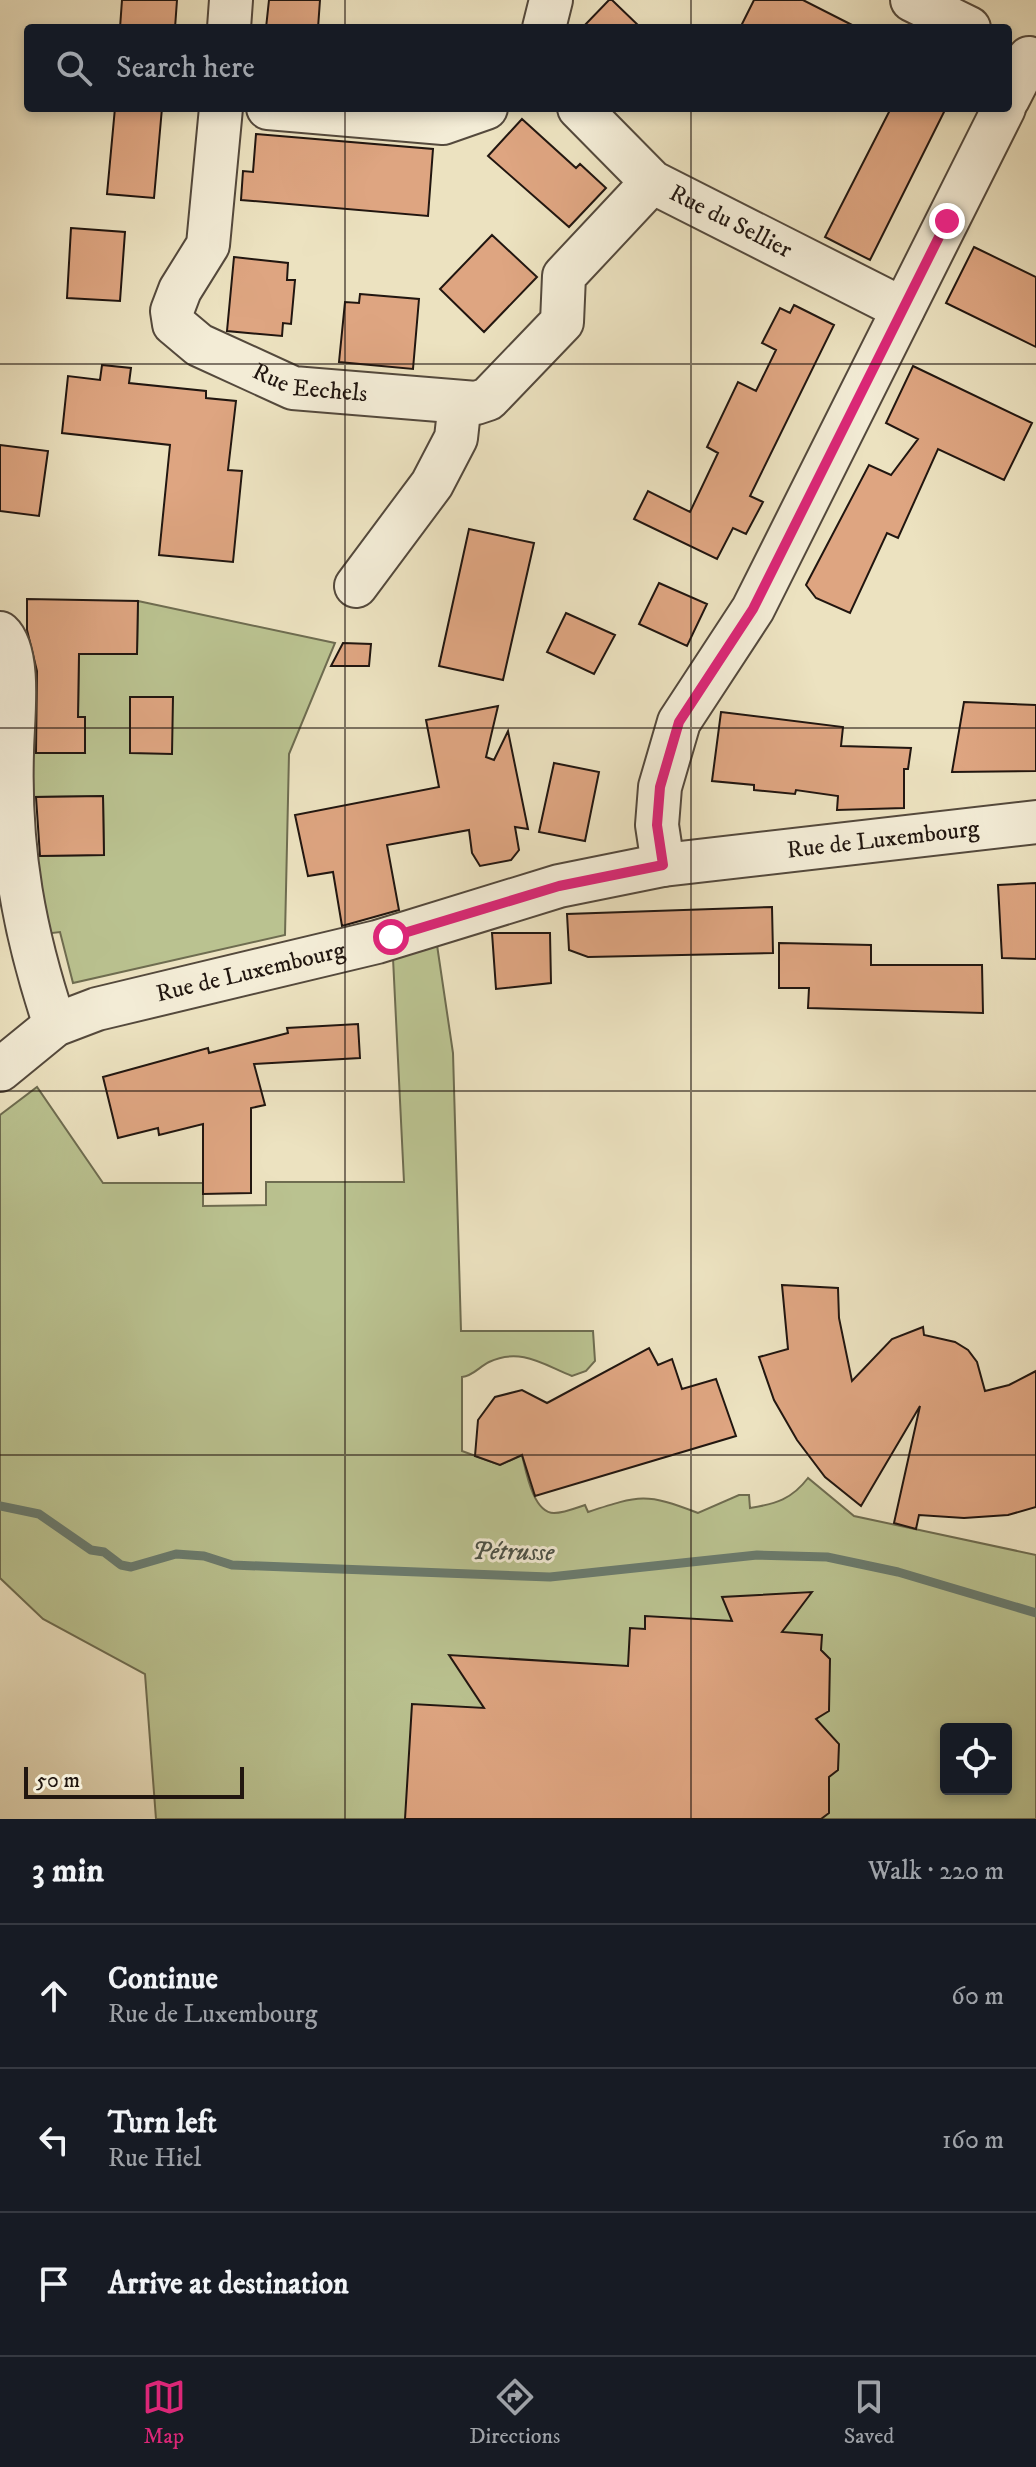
<!DOCTYPE html>
<html lang="en">
<head>
<meta charset="utf-8">
<style>
  :root { --surface:#171b24; --page:#20242c; --text:#f1f3f6; --muted:#9ea1a6; --line:#363941; --accent:#db2777 }
  body { margin:0; font-family:"IM FELL DW Pica",serif; background:var(--page); color:var(--text) }
  .controls { position:absolute; right:24px; bottom:24px; display:grid; overflow:hidden; border-radius:8px; box-shadow:0 4px 12px #0003 }
  .controls button { width:72px; height:72px; display:grid; place-items:center; padding:0; border:0; border-bottom:2px solid var(--line); background:var(--surface); color:var(--text); font:40px sans-serif }
  .scale { position:absolute; left:24px; bottom:20px; width:220px; box-sizing:border-box; padding-left:8px; border:4px solid #211610; border-top:0; font-size:22px; line-height:28px; white-space:nowrap; color:#211610; -webkit-text-stroke:6px #f3ecd6; paint-order:stroke }
  .stop { position:absolute; width:24px; height:24px; margin:-18px; border:6px solid #db2777; border-radius:50%; background:#fff }
  .stop.end { background:#db2777; border-color:#fff; box-shadow:0 2px 8px #0008 }
  .list { margin:0; padding:0; list-style:none }
  h2 { display:flex; justify-content:space-between; align-items:center; height:104px; margin:0; padding:0 32px; font-size:34px }
  h2 small { font-size:26px; font-weight:400; color:var(--muted) }
  .list li { display:grid; grid-template-columns:52px 1fr auto; gap:24px; align-items:center; box-sizing:border-box; height:144px; padding:0 32px; border-top:2px solid var(--line) }
  .list b { display:block; font-size:30px; white-space:nowrap }
  .list p { margin:0; font-size:26px; white-space:nowrap; color:var(--muted) }
  .list em { font-size:26px; font-style:normal; color:var(--muted) }
  .icon { flex:none; width:44px; height:44px; fill:none; stroke:currentColor; stroke-width:2; stroke-linecap:round; stroke-linejoin:round }
  .map { position:relative; flex:none; width:1036px; height:1819px; overflow:hidden }
  .search { position:absolute; background:var(--surface); box-shadow:0 4px 12px #0003; left:24px; right:24px; top:24px; height:88px; display:flex; align-items:center; gap:20px; box-sizing:border-box; padding:0 28px; border-radius:8px; color:var(--muted); font-size:30px }
  .sheet { height:536px; background:var(--surface) }
  nav { display:flex; justify-content:space-around; align-items:center; box-sizing:border-box; height:112px; border-top:2px solid var(--line); background:var(--surface); font-size:22px; color:var(--muted) }
  nav a { display:grid; justify-items:center; gap:4px }
  nav .on { color:var(--accent) }
  .map>svg:first-child { display:block }
  .green { fill:#bac290; stroke:#6e6c50; stroke-width:2; fill-rule:evenodd }
  .lines { fill:none; stroke-linecap:round; stroke-linejoin:round }
  .stream { stroke:#6a7b6e; stroke-width:9 }
  .building { fill:#dea581; stroke:#211610; stroke-width:2 }
  .minor-casing { stroke:#54493c; stroke-width:46 }
  .minor { stroke:#f3ecd6; stroke-width:42 }
  .route { stroke:#db2777; stroke-width:10 }
  .grid { fill:none; stroke:#211610; stroke-width:2; stroke-opacity:0.55 }
  .labels { text-anchor:middle; dominant-baseline:central; stroke-width:6; stroke-linejoin:round; paint-order:stroke }
  .street-label { font-size:24px; fill:#211610; stroke:#f3ecd6 }
  .water-label { font-size:26px; font-style:italic; fill:#4b5147; stroke:#f3ecd6 }
</style>
</head>
<body>
<div class="map">
<svg width="1036" height="1819" viewBox="0 0 1036 1819">
  <rect width="100%" height="100%" fill="#ece2c0"/>
  <filter id="stains"><feTurbulence type="fractalNoise" baseFrequency=".0025" numOctaves="4"/><feColorMatrix values="0 0 0 0 .2 0 0 0 0 .09 0 0 0 0 .02 0 0 0 .5 -.17"/></filter>
  <radialGradient id="worn" r=".72"><stop offset=".6" stop-color="#630" stop-opacity="0"/><stop offset="1" stop-color="#630" stop-opacity=".3"/></radialGradient>
  <path class="green" d="M138 601 335 643 289 754 285 935 73 983 60 932 44 934 27 856 104 855 103 796 26 797 25 753H85L78 717 79 654H137Z
    M437 945 453 1053 461 1331H593L595 1361 586 1371 572 1376C544 1365 521 1347 489 1362 479 1367 473 1376 462 1377V1451L500 1465 522 1455C526 1471 533 1513 554 1513 564 1513 576 1508 585 1505L588 1512C640 1495 646 1493 698 1513L739 1495H749L750 1508C776 1504 792 1499 808 1478L854 1516 1036 1555V1819H156L145 1674 43 1619 0 1578V1115L37 1087 103 1183H203V1206L266 1205V1182H404L393 958ZM946 1729H1006V1789H946Z"/>
  <g class="lines">
    <path class="stream" d="M0 1506 39 1514 91 1550 104 1552 121 1565 131 1567 176 1554 204 1556 232 1565 550 1577 757 1555 827 1557 898 1572 1036 1613"/>
  </g>
  <path class="building" d="M122 0H177L175 28H120Z
    M269 0H320L318 28H266Z
    M609 0H612L641 28H582Z
    M754 0H803L858 28H740Z
    M115 108H162L154 198 107 194Z
    M891 108H946L870 260 825 237Z
    M522 119 576 168 580 164 606 188 569 227 488 156Z
    M256 134 433 149 428 216 241 200 243 171 253 172Z
    M71 228 125 232 120 301 67 298Z
    M492 235 537 277 484 332 440 289Z
    M974 247 1036 277V347L946 303Z
    M234 257 288 263 287 280H295L291 324 283 323 282 336 227 331Z
    M360 294 419 299 413 369 339 362 345 302 359 303Z
    M794 305 834 325 750 496 763 502 746 534 733 528 717 559 634 519 648 491 690 512 718 453 707 447 738 382 756 391 776 350 762 343 780 308 790 313Z
    M102 365 131 368 129 383 206 391V398L236 401 228 470 242 471 233 562 159 555 170 445 62 433 68 376 100 380Z
    M913 366 1032 423 1004 480 938 449 898 538 887 533 850 613 816 598 806 585 869 465 891 475 918 439 886 423Z
    M0 445 48 451 39 516 0 511Z
    M469 529 534 543 503 680 439 666Z
    M659 583 707 604 687 646 639 624Z
    M27 599 138 601 137 654H79L78 717H85V753H36L37 671 27 630Z
    M566 613 615 635 594 674 547 652Z
    M343 643 371 644 369 666H331Z
    M130 697H173L172 754 130 753Z
    M964 702 1036 705V771L952 772Z
    M498 706 486 757 494 760 508 731 528 829 515 827 519 850 511 860 480 866 472 853 469 830 387 845 399 910 342 926 333 872 308 876 295 815 439 787 426 720Z
    M721 712 843 727 841 746 911 748 908 769H904V808L837 810 838 796 796 790 795 794 754 790V785L712 781Z
    M554 763 599 772 585 841 539 832Z
    M103 796 104 855 40 856 36 797Z
    M1036 883V959L1002 958 998 885Z
    M772 907 773 953 588 957 569 950 567 914Z
    M492 933H550L551 983 496 989Z
    M779 943 871 945V965H982L983 1013 808 1008 809 988H779Z
    M358 1024 360 1058 254 1064 265 1105 251 1108V1193L203 1194V1124L159 1135 158 1128 118 1138 103 1077 208 1048 209 1053 288 1033 287 1028Z
    M782 1285 838 1288 839 1318 852 1381 892 1339 923 1327 924 1335 955 1342 968 1350 977 1362 985 1391 1009 1385 1036 1371V1507L1008 1515 964 1518 919 1515 916 1529 894 1523 920 1406 861 1506 825 1477 797 1440 774 1400 759 1357 788 1349Z
    M649 1348 658 1365 672 1359 682 1389 716 1379 736 1436 535 1496 522 1455 500 1465 475 1456 478 1420 495 1397 522 1390 547 1403Z
    M812 1592 782 1632 822 1635 821 1650 830 1659 829 1711 816 1719 839 1744 838 1770 829 1777V1813L821 1819H405L412 1704 484 1708 449 1655 628 1666 630 1628 645 1629V1616L732 1621 722 1597Z"/>
  <g class="lines">
    <defs>
      <g id="minor">
        <path d="M912 0 969 28"/>
        <path d="M229 28 231 0"/>
        <path d="M544 28 551 0"/>
        <path d="M1008 99 1029 58"/>
        <path id="s1" d="M221 108 208 245 180 290 172 311 174 324 199 345 293 388 476 403 488 399 562 322 564 276 652 182"/>
        <path d="M268 108 443 123 486 108"/>
        <path id="s2" d="M579 108 652 182 903 309"/>
        <path d="M356 586 432 484 456 438 460 402"/>
        <path d="M0 633C22 653 12 724 12 753 9 851 24 932 55 1025"/>
        <path d="M663 865 657 825 660 787 679 722 753 609 1004 108"/>
        <path id="s3" d="M0 1070 55 1025 97 1009 377 942 559 886 663 865 1036 822"/>
      </g>
    </defs>
    <use href="#minor" class="minor-casing"/>
    <use href="#minor" class="minor"/>
  </g>
  <g class="lines">
    <path class="route" d="M391 937 559 886 663 865 657 825 660 787 679 722 753 609 947 221"/>
  </g>
  <path class="grid" d="M345 0V28M691 0V28M345 108V1819M691 108V1819M0 364H1036M0 728H1036M0 1091H1036M0 1455H1036"/>
  <g class="labels">
    <g class="street-label">
      <text stroke="none"><textPath href="#s2" startOffset="192">Rue du Sellier</textPath></text>
      <text stroke="none"><textPath href="#s1" startOffset="378">Rue Eechels</textPath></text>
      <text stroke="none"><textPath href="#s3" startOffset="922">Rue de Luxembourg</textPath></text>
      <text stroke="none"><textPath href="#s3" startOffset="274">Rue de Luxembourg</textPath></text>
    </g>
    <g class="water-label">
      <text transform="translate(513 1552) rotate(1)">Pétrusse</text>
    </g>
  </g>
  <rect width="100%" height="100%" filter="url(#stains)"/>
  <rect width="100%" height="100%" fill="url(#worn)"/>
</svg>
<div class="controls">
<button><svg class="icon" aria-label="locate" viewBox="0 0 24 24"><circle cx="12" cy="12" r="6"/><path d="M12 2v4M12 18v4M2 12h4M18 12h4"/></svg></button>
</div>
<div class="scale">50 m</div>
<div class="stop" style="left:391px;top:937px"></div>
<div class="stop end" style="left:947px;top:221px"></div>
<div class="search"><svg class="icon" aria-label="search" viewBox="0 0 24 24"><circle cx="10" cy="10" r="6"/><path d="M15 15l6 6"/></svg>Search here</div>
</div>
<section class="sheet">
<h2>3 min<small>Walk · 220 m</small></h2>
<ul class="list">
<li><svg class="icon" aria-label="ahead" viewBox="0 0 24 24"><path d="M12 20V5M6 11l6-6 6 6"/></svg><div><b>Continue</b><p>Rue de Luxembourg</p></div><em>60 m</em></li>
<li><svg class="icon" aria-label="left" viewBox="0 0 24 24"><path d="M17 20v-9H6M10 6l-5 5 5 5"/></svg><div><b>Turn left</b><p>Rue Hiel</p></div><em>160 m</em></li>
<li><svg class="icon" aria-label="arrive" viewBox="0 0 24 24"><path d="M6 21V4h12l-3 4 3 4H6"/></svg><div><b>Arrive at destination</b></div></li>
</ul>
</section>
<nav>
<a class="on"><svg class="icon" aria-label="map" viewBox="0 0 24 24"><path d="M3 6l6-2 6 2 6-2v14l-6 2-6-2-6 2zM9 4v14M15 6v14"/></svg>Map</a>
<a><svg class="icon" aria-label="directions" viewBox="0 0 24 24"><path d="M12 3l9 9-9 9-9-9zM9 14v-3h6M13 9l2 2-2 2"/></svg>Directions</a>
<a><svg class="icon" aria-label="saved" viewBox="0 0 24 24"><path d="M7 4h10v16l-5-4-5 4z"/></svg>Saved</a>
</nav>
</body>
</html>
